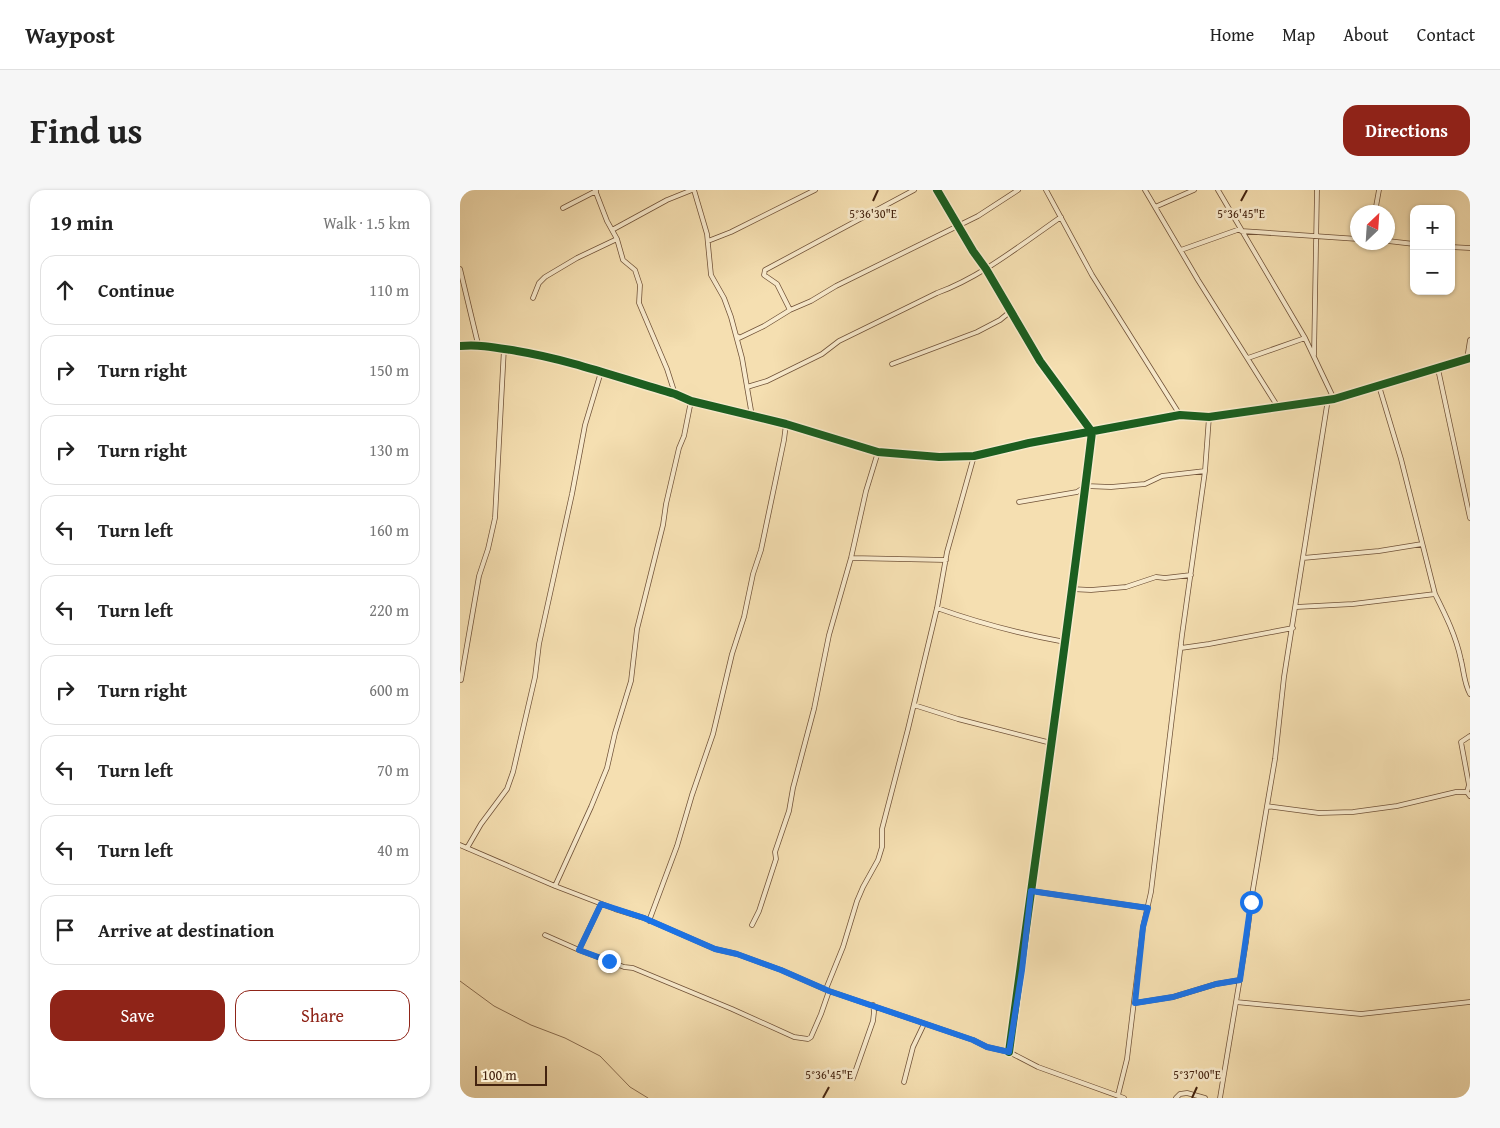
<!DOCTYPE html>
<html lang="en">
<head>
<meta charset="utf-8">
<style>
  :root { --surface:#fff; --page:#f6f6f6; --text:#222; --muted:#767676; --line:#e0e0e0; --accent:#8f2418 }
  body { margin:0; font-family:"Gentium Book Plus",serif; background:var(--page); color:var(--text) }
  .controls { position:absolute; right:15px; top:15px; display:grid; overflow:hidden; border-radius:10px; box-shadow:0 1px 4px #0004 }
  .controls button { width:45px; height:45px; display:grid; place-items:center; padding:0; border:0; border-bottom:1px solid var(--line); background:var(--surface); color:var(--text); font:25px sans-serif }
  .compass { position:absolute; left:890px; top:15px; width:45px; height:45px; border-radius:50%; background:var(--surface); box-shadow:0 1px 4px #0004; rotate:25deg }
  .scale { position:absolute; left:15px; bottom:12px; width:72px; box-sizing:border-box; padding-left:5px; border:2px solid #44230f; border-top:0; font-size:14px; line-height:18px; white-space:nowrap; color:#44230f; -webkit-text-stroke:4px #f8eacc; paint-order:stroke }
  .stop { position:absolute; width:15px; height:15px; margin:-11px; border:4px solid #1a73e8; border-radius:50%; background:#fff }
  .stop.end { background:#1a73e8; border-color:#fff; box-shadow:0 1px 5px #0008 }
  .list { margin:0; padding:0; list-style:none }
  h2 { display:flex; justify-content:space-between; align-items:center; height:65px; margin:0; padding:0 20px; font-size:21px }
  h2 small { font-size:16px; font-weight:400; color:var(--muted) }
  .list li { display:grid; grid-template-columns:32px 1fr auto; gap:15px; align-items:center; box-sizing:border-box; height:70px; margin:0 10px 10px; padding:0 10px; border:1px solid var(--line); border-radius:15px }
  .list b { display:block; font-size:19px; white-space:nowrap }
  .list em { font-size:16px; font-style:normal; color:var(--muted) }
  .actions { display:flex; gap:10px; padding:15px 20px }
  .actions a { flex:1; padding:11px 0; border:1px solid var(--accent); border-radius:15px; text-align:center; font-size:18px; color:var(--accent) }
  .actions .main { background:var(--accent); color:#fff }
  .icon { flex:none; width:28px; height:28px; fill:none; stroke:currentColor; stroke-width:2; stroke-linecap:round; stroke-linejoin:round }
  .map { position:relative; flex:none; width:1010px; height:908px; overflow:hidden; border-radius:15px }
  header { display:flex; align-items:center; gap:30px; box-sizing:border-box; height:70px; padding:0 25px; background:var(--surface); border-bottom:1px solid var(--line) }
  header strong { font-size:24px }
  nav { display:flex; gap:28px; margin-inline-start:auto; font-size:18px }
  .intro { display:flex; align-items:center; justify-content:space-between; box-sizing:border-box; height:120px; padding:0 30px }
  h1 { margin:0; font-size:35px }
  .button { padding:12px 22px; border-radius:15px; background:var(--accent); color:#fff; font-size:18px; font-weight:700 }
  main { display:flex; gap:30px; padding:0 30px }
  aside { flex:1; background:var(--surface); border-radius:15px; box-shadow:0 1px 4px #0004 }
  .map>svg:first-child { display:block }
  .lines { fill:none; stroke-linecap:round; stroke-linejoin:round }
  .stream { stroke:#8a6d4f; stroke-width:1 }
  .minor-casing { stroke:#705238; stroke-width:5.5 }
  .minor { stroke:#f8eacc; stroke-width:4 }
  .cycleway-casing { stroke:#f8eacc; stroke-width:11 }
  .cycleway { stroke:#1b5e20; stroke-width:8 }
  .route { stroke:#1a73e8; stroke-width:6 }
  .ticks { fill:none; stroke:#44230f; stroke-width:2 }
  .ticks-label { font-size:12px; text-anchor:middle; fill:#44230f; stroke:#f8eacc; stroke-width:5; stroke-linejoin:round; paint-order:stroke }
</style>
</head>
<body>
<header>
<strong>Waypost</strong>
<nav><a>Home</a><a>Map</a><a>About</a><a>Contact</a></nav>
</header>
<div class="intro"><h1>Find us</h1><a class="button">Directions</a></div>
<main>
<aside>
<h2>19 min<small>Walk · 1.5 km</small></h2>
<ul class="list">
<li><svg class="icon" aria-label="ahead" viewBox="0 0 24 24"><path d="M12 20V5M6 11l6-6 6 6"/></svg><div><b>Continue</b></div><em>110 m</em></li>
<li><svg class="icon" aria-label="right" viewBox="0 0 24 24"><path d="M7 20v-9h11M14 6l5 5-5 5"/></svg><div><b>Turn right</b></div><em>150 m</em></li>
<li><svg class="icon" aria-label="right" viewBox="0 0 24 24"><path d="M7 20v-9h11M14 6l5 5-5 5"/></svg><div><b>Turn right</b></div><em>130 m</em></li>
<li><svg class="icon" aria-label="left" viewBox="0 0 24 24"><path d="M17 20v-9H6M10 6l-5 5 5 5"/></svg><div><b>Turn left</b></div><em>160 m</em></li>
<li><svg class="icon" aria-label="left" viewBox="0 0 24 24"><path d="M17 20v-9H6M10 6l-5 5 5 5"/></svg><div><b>Turn left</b></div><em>220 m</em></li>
<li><svg class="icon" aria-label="right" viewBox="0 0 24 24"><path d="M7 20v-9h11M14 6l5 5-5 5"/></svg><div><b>Turn right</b></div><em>600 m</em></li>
<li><svg class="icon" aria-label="left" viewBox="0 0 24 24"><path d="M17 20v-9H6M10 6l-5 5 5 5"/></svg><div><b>Turn left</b></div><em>70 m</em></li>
<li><svg class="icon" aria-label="left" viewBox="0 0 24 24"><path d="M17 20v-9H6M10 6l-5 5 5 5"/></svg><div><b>Turn left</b></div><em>40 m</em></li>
<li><svg class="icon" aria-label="arrive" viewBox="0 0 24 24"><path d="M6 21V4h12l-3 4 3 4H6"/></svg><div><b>Arrive at destination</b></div></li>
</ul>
<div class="actions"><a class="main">Save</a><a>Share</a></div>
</aside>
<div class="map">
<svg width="1010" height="908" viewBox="0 0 1010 908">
  <rect width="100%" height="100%" fill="#f5dfb1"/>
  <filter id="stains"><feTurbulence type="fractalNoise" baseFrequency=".004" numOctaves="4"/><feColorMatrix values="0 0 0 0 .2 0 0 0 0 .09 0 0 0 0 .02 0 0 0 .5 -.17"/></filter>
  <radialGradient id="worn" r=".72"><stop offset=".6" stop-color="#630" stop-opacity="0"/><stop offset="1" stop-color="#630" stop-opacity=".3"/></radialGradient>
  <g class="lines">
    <path class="stream" d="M0 791 34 816 71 835 105 848 140 866 170 897 188 908"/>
    <defs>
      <path id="minor" d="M135 0 147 31 157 49 163 70 175 80 180 95 179 113 207 179 215 204
        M234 0 247 44 251 85 264 108 271 127 282 168 292 226
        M477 0 513 61 526 79 580 171 632 242C607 449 577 656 549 862
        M586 0 632 85 720 225
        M685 0 738 90 818 217
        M758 0 845 148 874 209
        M695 17 734 0
        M103 18 136 1
        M915 22 919 0
        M152 40 207 10 232 0
        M781 41 898 49
        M248 51 271 42 355 0
        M928 51 954 54
        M991 57 1010 58
        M721 60 780 39
        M0 79 18 154
        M73 108 79 93 85 87 117 68 157 49
        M330 120 351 111 376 96 518 26 558 0
        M277 146 279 148 304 136 330 120 317 94 304 85 305 80 454 0
        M0 156C20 154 38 158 57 161 111 170 162 189 215 204L231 211 326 234 418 262 479 267 514 266 569 253 720 225 749 227 874 209 1010 168
        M854 165 857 0
        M788 168 845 148
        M1007 169 1010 150
        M432 174 517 142 540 130 551 121
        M978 179 1010 328
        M287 197 307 191 362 164 379 151 477 103C521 87 562 54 601 27
        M559 312 617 302 626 296 651 297 685 294 702 286 745 281
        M391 368 486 370
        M843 368 919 361 962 354
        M611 399 631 400 666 397 696 387 705 388 731 385
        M975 404C986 426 996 446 1001 470 1004 482 1004 493 1010 504
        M836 417 893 414 975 404 941 269 919 196
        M477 418C519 433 561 444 605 452
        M721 458 749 454 833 438
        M1 490 19 386 28 359 35 328 44 158
        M454 515 498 529 591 553
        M1007 602 1009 595 1001 552 1010 546
        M807 616 815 569 824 487 868 209
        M0 655 95 696 155 719 184 728 255 759 277 764 321 780 369 801 513 850 527 857 549 862 578 877 664 908
        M7 658 21 634 47 599 53 582 75 487 79 454 112 304 125 235 141 182
        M95 696 131 617 147 578 155 543 171 491 177 439 203 335 206 314 219 258 224 246 231 211
        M571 701 688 718
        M141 714 119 760 164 777 173 778 272 819 334 847 348 849 351 847 361 824 369 801
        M189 731 217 656 232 605 253 544 272 464 284 427 293 384 301 360 324 250 326 234
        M292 735 299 721 316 669 315 662 329 621 333 598 354 519 369 445 391 368 406 301 418 262
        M85 745 119 760
        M366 799 383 757 397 711 403 697 418 670 422 657V639L448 539 477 418 487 362 514 266
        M776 812 901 824 1010 812
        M675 813 713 807 756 794 780 790
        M393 888 413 831 414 822 413 815
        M444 892 453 857 464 834
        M658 905 667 869 683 737 691 702 722 445 745 281 749 227
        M716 908 720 904 727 903 745 908
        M760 908 786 752 792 705 807 616 859 623 893 622 937 616 996 602H1007L1010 606"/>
    </defs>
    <use href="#minor" class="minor-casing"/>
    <use href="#minor" class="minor"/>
    <defs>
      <path id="cycleway" d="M477 0 513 61 526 79 580 171 632 242C607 449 577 656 549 862
        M0 156C20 154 38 158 57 161 111 170 162 189 215 204L231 211 326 234 418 262 479 267 514 266 569 253 720 225 749 227 874 209 1010 168"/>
    </defs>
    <use href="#cycleway" class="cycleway-casing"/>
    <use href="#cycleway" class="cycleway"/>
  </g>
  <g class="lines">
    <path class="route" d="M149 771 119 760 141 714 184 728 255 759 277 764 321 780 369 801 513 850 527 857 549 862 562 780 571 701 688 718 683 737 675 813 713 807 756 794 780 790 791 712"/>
  </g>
  <path class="ticks" d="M413 11 418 0M781 11 787 0M363 908 369 897M732 908 737 897"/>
  <g class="ticks-label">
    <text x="413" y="28">5°36'30"E</text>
    <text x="781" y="28">5°36'45"E</text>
    <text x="369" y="889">5°36'45"E</text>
    <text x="737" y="889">5°37'00"E</text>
  </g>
  <rect width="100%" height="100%" filter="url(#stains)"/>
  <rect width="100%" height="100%" fill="url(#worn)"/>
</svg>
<div class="controls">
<button>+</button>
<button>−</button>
</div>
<svg class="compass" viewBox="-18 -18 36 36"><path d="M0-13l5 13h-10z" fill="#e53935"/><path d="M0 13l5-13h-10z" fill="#767676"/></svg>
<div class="scale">100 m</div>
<div class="stop" style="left:791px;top:712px"></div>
<div class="stop end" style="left:149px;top:771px"></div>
</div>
</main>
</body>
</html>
